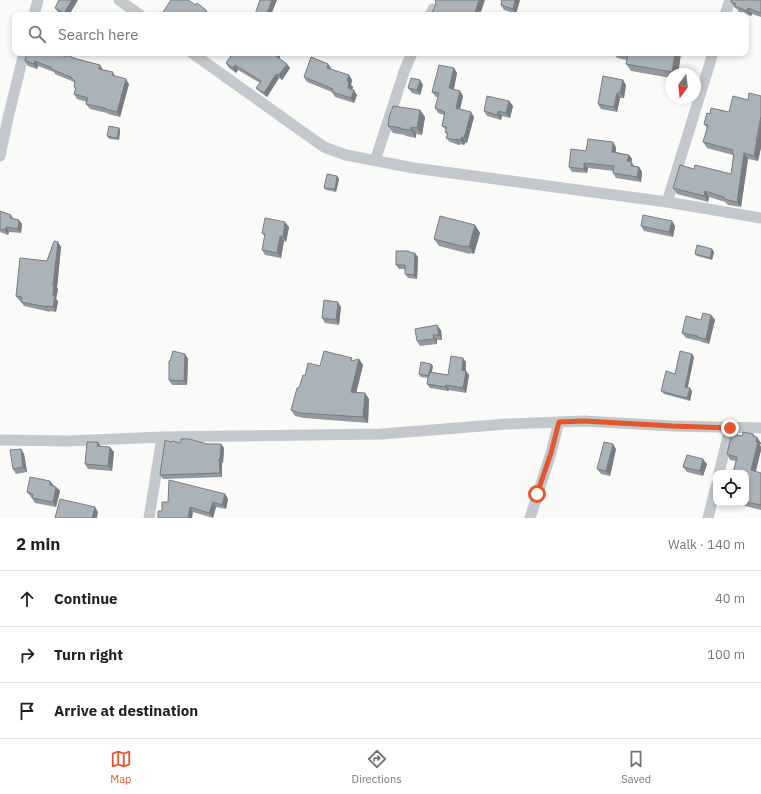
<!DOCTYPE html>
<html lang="en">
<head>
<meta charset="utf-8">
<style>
  :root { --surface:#fff; --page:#f6f6f6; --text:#202124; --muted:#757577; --line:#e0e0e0; --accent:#e4572e }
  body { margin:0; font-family:"IBM Plex Sans",sans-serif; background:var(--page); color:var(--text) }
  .controls { position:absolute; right:12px; bottom:12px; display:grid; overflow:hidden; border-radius:8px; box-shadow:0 2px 6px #0003 }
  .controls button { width:36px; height:36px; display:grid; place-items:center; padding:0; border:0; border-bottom:1px solid var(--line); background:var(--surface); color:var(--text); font:20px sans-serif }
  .compass { position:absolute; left:665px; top:68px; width:36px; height:36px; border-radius:50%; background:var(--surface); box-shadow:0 2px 6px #0003; rotate:195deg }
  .stop { position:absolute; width:12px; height:12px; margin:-9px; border:3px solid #e4572e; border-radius:50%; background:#fff }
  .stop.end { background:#e4572e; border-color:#fff; box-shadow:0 1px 4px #0008 }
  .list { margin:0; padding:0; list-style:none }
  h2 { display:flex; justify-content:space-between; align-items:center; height:52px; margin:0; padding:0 16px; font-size:17px }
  h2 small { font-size:13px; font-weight:400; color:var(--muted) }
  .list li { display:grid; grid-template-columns:26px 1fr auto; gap:12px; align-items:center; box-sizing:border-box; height:56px; padding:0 16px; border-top:1px solid var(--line) }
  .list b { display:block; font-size:15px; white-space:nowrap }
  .list em { font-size:13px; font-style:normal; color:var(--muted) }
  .icon { flex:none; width:22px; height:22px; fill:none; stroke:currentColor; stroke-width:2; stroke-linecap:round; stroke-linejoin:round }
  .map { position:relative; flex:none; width:761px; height:518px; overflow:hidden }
  .search { position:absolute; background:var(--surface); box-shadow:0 2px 6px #0003; left:12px; right:12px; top:12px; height:44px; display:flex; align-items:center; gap:10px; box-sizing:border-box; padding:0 14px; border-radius:8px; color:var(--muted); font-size:15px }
  .sheet { height:220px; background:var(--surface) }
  nav { display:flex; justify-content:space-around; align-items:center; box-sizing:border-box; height:56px; border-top:1px solid var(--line); background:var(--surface); font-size:11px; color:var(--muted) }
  nav a { display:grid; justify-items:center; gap:2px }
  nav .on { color:var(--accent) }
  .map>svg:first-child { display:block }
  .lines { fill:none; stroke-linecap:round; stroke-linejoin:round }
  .street { stroke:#c3c8cc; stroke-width:11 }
  .wall { fill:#929a9f }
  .shaded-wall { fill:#777d82 }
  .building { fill:#aab3b9; stroke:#777d82 }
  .route { stroke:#e4572e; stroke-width:5 }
</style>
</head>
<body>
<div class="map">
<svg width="761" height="518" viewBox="0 0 761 518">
  <rect width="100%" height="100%" fill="#fafaf8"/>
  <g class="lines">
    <path class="street" d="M119 0 140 15
      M34 15 38 0
      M430 15 433 9
      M725 15 730 0
      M192 53 324 147 346 155 414 168 667 202 761 218
      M0 156 8 118 24 53
      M375 161 404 72 412 53
      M667 202 713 53
      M0 440 68 441 162 437 382 434 507 424 584 421 672 426 761 428
      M719 473 730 428
      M149 518 162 437
      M530 518 551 453 559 422
      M708 518 716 486"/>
  </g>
  <path class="wall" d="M59 0H78L69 15H63L58 12 55 8Z
    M500 0H520L516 14 504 10 501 5 502 1Z
    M761 0V17L752 14 751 16 739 12 737 9 735 8 731 2Z
    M613 53H681L678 74H671V78L631 71 626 64 627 60 617 58Z
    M242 56 279 59 290 68 282 80 279 78 267 97 260 92 256 88 260 83 238 70 236 73 229 68 226 63Z
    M66 57 100 65 103 70 113 72 115 76 129 84 120 117 108 114 107 113 90 109 86 104 87 102 77 99 74 94 75 89 74 87 75 83 74 82 55 74 54 72 38 66 37 69 28 66 25 61Z
    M454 68 457 73 454 89 460 91 463 96 460 109 474 117 467 143 466 142 464 145 460 144 459 145 450 142 446 138 447 135 445 132 446 130 442 126 444 115 438 113 435 108 438 97H436L432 92Z
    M331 69 349 75 352 80 351 85 353 87 352 89 357 95 354 103 335 97 332 92 307 82 304 77Z
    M423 85 420 95 412 93 408 88Z
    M626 85 624 98H620L617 112 601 109 598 104Z
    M509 101 513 106 510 118 502 116 501 120 487 116 484 111Z
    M420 110 425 117 422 135 416 134V138L406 136 405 135 393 133 388 126Z
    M707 113 761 146 758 161 748 159 741 207 728 205 725 202 709 197 708 202 677 194 673 188 694 169 731 174 733 156V155L707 148 703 142 707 128 704 124Z
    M119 128 120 130 119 140 109 139 107 136Z
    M616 147V152L629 155 632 159 631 162 635 166 639 167 642 172 641 182 616 178 613 173V171L588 168 587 173 572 172 569 167Z
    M337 176 339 179 336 192 326 190 324 188Z
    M0 211 11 215 14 219 19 220 22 224 21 233 9 232 8 235 0 232Z
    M672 221 675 226 673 237 644 231 641 226Z
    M475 225 480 233 474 254 470 253V254L439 246 434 239Z
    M289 227 286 242 284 241 281 258 265 255 262 250 265 237 262 233Z
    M58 242 61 247 57 288 58 289 56 299 58 301 56 312 50 311V312L24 306 21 302V301L19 300 16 296 47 261Z
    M410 252 418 257 417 279 408 278 405 274V269H399L396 265Z
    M714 252 712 260 697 256 695 254Z
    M341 307 339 325 325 323 322 318Z
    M711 315 715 320 709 344 701 342 700 341 686 338 682 333 701 320Z
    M441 330 442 340H437V344L420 346 417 341Z
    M185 354 188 359 187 385H172L169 380 170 361Z
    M692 354 694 357 688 387 692 391 690 401 664 394 661 391Z
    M359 359 363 365 356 393H365L369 399 368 423 304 418 295 416 291 410 305 376 320 366 354 361Z
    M466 362V371L469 375 466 393 449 390 448 391 430 388 427 384 428 378 421 377 419 374 431 364 433 366 432 372 448 375Z
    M753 434 761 443 760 445 761 447V450L756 472 761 473V510L741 505 740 503H746V473L736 461 730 460 727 454 742 436Z
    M171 442 181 443 221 444 224 448 223 463H222V477L163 479 160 475Z
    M101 446 114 452 112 471 88 469 85 464Z
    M21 449 24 454 27 472 16 474 13 469Z
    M616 449 610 476 601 474 597 469Z
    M707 464 703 476 687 472 683 467Z
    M54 486 60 491 56 507 35 503 32 498 31 497 27 492Z
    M225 494 228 499 226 509 216 507 213 518 193 512 162 511 168 502Z"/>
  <path class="shaded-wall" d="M72 0H78L69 15H66L64 13Z
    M272 0H277L271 15H266Z
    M479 0H485L480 15H474Z
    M515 0H520L516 14 513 9Z
    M748 8 752 14 751 16 747 11Z
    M206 10 210 15H203Z
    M276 53H281L279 61 276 56Z
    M675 53H681L678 74H673L672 72Z
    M35 61 38 66 37 69 34 64Z
    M287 64 290 68 282 80 279 75Z
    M328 64 332 69 327 68Z
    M100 65 103 70 99 69Z
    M235 65 238 70 236 73 233 68Z
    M454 68 457 73 453 93 449 88Z
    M276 74 279 78 267 97 264 93Z
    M349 75 352 80 351 85 353 87 351 93 348 88 347 81Z
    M126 79 129 84 120 117 117 112Z
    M420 80 423 85 420 95 417 90Z
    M623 80 626 85 624 98 620 93Z
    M354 90 357 95 354 103 351 98Z
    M460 91 463 96 459 113 456 108Z
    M617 93 620 98 617 112 614 107Z
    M509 101 513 106 510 118 506 113Z
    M420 110 425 117 422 135 417 128Z
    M498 111 502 116 501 120 497 115Z
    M471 112 474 117 467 143 464 138Z
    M761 116V148L758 161 754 156Z
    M411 127 416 134V138L411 130Z
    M119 128 120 130 119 140 117 138Z
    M462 137 466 142 464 145 460 140Z
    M456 139 460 144 459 145 456 140Z
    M613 142 616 147 615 156 612 152Z
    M744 153 748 159 741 207 737 202Z
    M629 155 632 159 631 166 627 161Z
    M584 163 588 168 587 173 584 169Z
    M639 167 642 172 641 182 637 177Z
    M337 176 339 179 336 192 335 189Z
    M705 191 709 197 708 202 704 196Z
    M19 220 22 224 21 233 18 229Z
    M672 221 675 226 673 237 669 232Z
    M285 222 289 227 286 242 283 237Z
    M475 225 480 233 474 254 469 247Z
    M6 227 9 232 8 235 5 230Z
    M280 236 284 241 281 258 277 253Z
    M58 242 61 247 57 288 58 289 56 299 58 301 56 312 53 307V285Z
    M712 249 714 252 712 260 710 258Z
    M415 253 418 257 417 279 414 275Z
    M338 302 341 307 339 325 336 320Z
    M711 315 715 320 709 344 706 339Z
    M437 325 441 330 442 340 439 335Z
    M433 335 437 340V344L434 339Z
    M185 354 188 359 187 385 184 381Z
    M692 354 694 357 687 390 685 387Z
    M463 358 466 362 465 375 462 370Z
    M359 359 363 365 355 398 351 392Z
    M431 364 433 366 430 378 429 376Z
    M466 371 469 375 466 393 463 388Z
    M446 385 449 390 448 391 445 387Z
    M690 388 692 391 690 401 687 398Z
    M365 393 369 399 368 423 363 417Z
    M753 434 756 439 757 437 761 443 760 445 761 447V450L754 476 751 470Z
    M98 442 101 447 97 446Z
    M221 444 224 448 223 463 220 459Z
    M613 444 616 449 610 476 606 471Z
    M110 447 114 452 112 471 108 466Z
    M21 449 24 454 27 472 23 467Z
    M219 459 222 463V477L220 473Z
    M703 459 707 464 703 476 700 471Z
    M50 481 54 486 53 490 50 485Z
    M56 487 60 491 56 507 53 502Z
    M225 494 228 499 226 509 222 505Z
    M213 502 216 507 213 518 209 513Z
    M95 507 98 512 97 518H92Z
    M190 507 193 512 192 518H188Z"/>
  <path class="building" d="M59 0H72L64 13 55 8Z
    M171 0H188L196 5 197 3 206 10 203 15H167L163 12Z
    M260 0H272L266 15H250V13L255 14Z
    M435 0H479L474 15H429L432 13 435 6 436 3Z
    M502 0H515L513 9 501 5Z
    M731 0H761V13L748 8 747 11 735 6 736 4 731 2Z
    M310 13 317 15H309Z
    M27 53H56L66 57V55L77 59 100 65 99 69 113 72 112 75 126 79 117 112 105 109V108L86 104 88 98 74 94 76 88 74 87 75 82 71 77 51 69 52 68 35 61 34 64 25 61Z
    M233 53H239L242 56 244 53H276V56L287 64 279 75 276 74 264 93 256 88 261 81 235 65 233 68 226 63Z
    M622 53H675L672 72 626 64 628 54Z
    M311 57 328 64 327 68 349 75 347 81 349 82 348 88 354 90 351 98 332 92 333 89 304 77Z
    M439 65 454 68 449 88 460 91 456 108 471 112 464 138 462 137 460 140 456 139V140L446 138 448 133 445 132 447 127 442 126 445 112 435 108 439 93 432 92Z
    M603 76 623 80 620 93H617L614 107 598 104Z
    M411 78 420 80 417 90 408 88Z
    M749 93 761 96V116L756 141H757L754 156 744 153 737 202 724 199V197L705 191 704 196 673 188 680 165 694 169 695 165 731 174 734 154H732L733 150 703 142 708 125 704 124 707 113 710 114 711 108 729 112 733 96 748 100Z
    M487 96 509 101 506 113 498 111 497 115 484 111Z
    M393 106 420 110 417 128 411 127V130L401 129V128L388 126 389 117Z
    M109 126 119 128 117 138 107 136Z
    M588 139 613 142 612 152 629 155 627 161 632 162 631 166 639 167 637 177 613 173 614 166 584 163V169L569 167 571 149 586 151Z
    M327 174 337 176 335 189 324 188Z
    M0 211 11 215 10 218 19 220 18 229 6 227 5 230 0 229Z
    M643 215 672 221 669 232 641 226Z
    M440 216 475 225 469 247 465 246V247L434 239Z
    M265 218 285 222 283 237 280 236 277 253 262 250 265 234 262 233Z
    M54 241 58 242 53 285H54L53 296H55L53 307 47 306V307L21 302 22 297 16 296 20 258 47 261Z
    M697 245 712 249 710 258 695 254Z
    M396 251H409V252L415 253 414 275 405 274V265H396Z
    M324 300 338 302 336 320 322 318Z
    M703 313 711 315 706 339 697 337 698 336 682 333 686 316 701 320Z
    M437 325 439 335H433L434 339 417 341 415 329Z
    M173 351 185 354 184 381 169 380V361H170Z
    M324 351 352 358 351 361 359 359 351 392 365 393 363 417 300 413 291 410 297 388H299L303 375 305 376 308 363 320 366Z
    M680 351 692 354 685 387 690 388 687 398 661 391 666 371 675 374Z
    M451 356 463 358 462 370 466 371 463 388 446 385 445 387 427 384 429 372 448 375Z
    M421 362 431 364 429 376 419 374Z
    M743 432 753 434V436L757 437 756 442H758L751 470 761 473V505L746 502V473H733L737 457 727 454 732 434 742 436Z
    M181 439H189L207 444H221L220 459H219L220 473 160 475 165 440 171 442 172 441 181 443Z
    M87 442H98L97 446 110 447 108 466 85 464Z
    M604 442 613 444 606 471 597 469Z
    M21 449 23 467 13 469 10 450Z
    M687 455 703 459 700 471 683 467Z
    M30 477 50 481V485L56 487 53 502 32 498 33 494 27 492Z
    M169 480 225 494 222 505 213 502 209 513 190 507 188 518H158V511H162V502H168Z
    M60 499 95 507 92 518H55Z"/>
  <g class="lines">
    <path class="route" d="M537 494 551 453 559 422 584 421 672 426 730 428"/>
  </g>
</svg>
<div class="controls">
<button><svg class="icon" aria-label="locate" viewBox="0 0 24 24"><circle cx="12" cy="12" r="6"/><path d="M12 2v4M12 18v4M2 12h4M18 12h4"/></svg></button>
</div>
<svg class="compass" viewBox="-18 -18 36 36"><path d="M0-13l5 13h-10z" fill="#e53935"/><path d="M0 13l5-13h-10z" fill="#757577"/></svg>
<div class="stop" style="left:537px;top:494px"></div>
<div class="stop end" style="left:730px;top:428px"></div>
<div class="search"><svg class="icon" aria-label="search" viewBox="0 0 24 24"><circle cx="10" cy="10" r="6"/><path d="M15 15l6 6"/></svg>Search here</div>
</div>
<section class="sheet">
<h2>2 min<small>Walk · 140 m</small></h2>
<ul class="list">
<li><svg class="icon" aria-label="ahead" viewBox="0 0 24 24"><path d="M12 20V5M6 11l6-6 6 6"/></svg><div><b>Continue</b></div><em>40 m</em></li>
<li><svg class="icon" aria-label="right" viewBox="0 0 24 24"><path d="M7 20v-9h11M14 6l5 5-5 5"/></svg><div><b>Turn right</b></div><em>100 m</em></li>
<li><svg class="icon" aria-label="arrive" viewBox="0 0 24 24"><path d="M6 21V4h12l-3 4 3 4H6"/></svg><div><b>Arrive at destination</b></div></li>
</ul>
</section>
<nav>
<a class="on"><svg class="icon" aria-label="map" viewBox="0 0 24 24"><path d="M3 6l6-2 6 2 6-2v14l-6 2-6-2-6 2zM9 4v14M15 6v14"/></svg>Map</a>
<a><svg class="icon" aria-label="directions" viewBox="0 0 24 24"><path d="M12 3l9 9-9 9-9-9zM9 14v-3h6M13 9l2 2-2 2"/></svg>Directions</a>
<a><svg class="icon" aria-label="saved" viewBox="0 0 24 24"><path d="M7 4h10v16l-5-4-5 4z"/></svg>Saved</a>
</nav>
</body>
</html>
